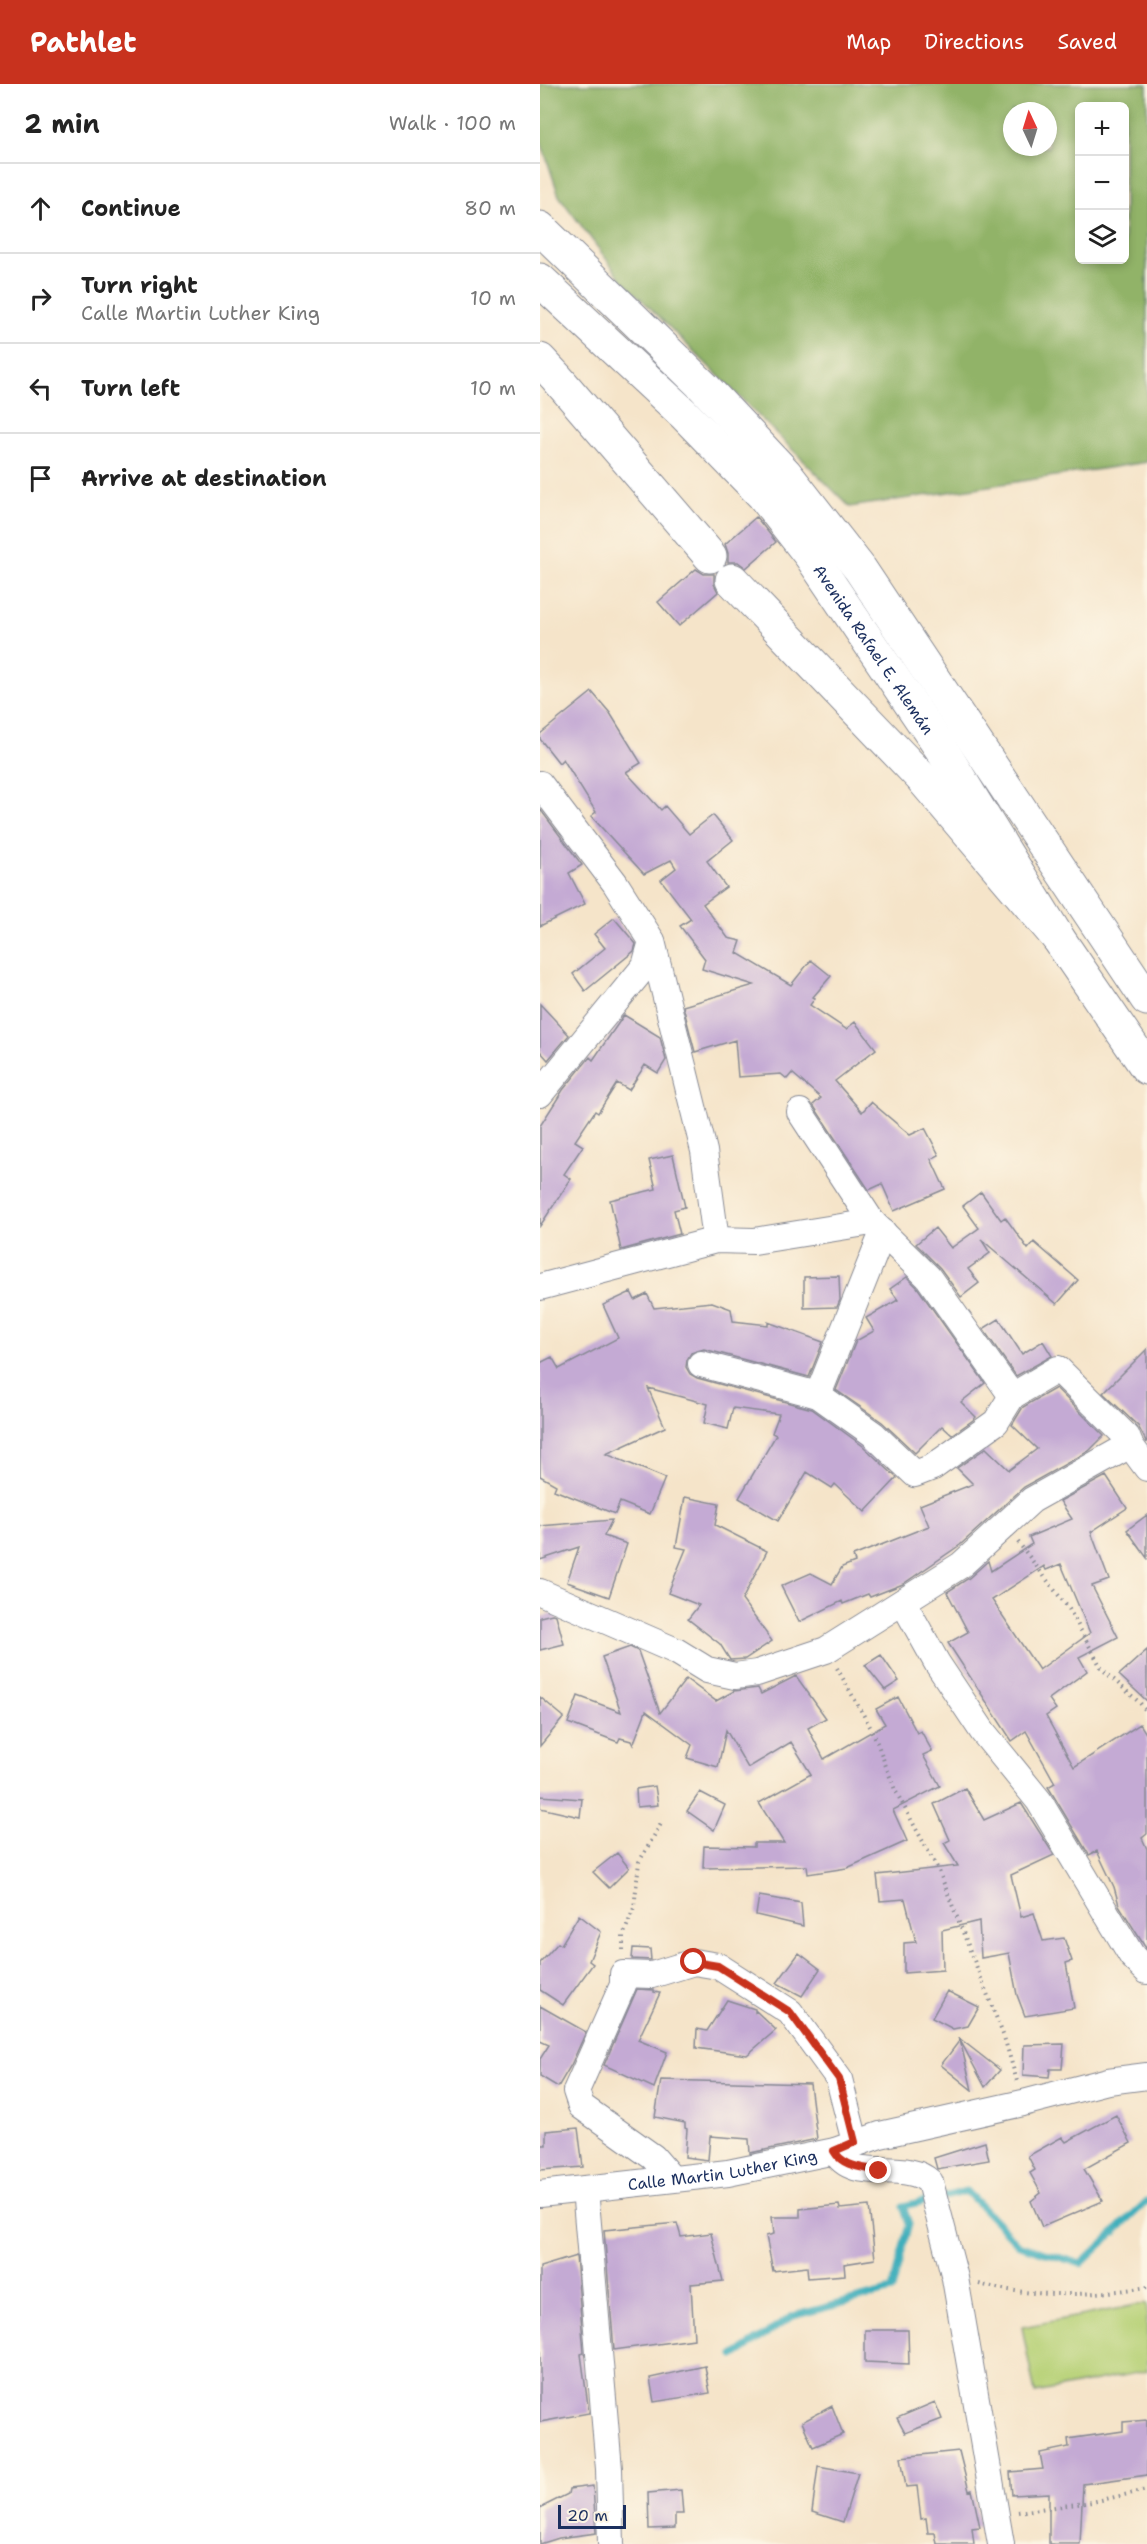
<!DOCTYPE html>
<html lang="en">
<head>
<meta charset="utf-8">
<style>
  :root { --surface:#fff; --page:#f6f6f6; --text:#222; --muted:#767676; --line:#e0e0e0; --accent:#c8321e }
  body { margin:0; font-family:"Shantell Sans",sans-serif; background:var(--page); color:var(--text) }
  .controls { position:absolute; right:18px; top:18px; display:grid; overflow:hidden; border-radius:9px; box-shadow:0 3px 9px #0003 }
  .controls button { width:54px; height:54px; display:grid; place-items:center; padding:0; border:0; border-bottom:2px solid var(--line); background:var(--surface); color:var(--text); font:30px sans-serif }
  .compass { position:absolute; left:463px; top:18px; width:54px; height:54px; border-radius:50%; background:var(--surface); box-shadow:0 3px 9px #0003; rotate:356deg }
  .scale { position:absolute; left:18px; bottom:15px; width:68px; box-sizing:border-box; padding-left:6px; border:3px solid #1b2f5e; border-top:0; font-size:16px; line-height:21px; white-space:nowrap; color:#1b2f5e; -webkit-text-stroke:4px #fcf5e5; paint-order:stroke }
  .stop { position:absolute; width:18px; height:18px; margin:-14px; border:4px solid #c8321e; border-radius:50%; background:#fff }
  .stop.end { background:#c8321e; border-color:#fff; box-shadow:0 2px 6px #0008 }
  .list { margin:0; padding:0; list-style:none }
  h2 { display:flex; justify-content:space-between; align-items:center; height:78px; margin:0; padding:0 24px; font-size:26px }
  h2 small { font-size:20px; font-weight:400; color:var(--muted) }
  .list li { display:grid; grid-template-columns:39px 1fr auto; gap:18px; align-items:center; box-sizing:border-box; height:90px; padding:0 24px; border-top:2px solid var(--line) }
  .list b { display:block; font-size:22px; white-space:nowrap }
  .list p { margin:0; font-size:20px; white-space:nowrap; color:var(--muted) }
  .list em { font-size:20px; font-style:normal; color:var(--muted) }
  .icon { flex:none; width:33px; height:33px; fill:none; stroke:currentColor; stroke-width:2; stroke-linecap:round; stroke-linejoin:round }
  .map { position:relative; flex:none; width:607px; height:2460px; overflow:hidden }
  header { display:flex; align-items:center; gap:36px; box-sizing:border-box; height:84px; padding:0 30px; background:var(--accent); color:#fff }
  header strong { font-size:28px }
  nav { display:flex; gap:33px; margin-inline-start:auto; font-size:21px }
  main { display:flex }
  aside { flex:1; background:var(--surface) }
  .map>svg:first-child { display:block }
  .green { fill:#b7d177; stroke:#69806a; stroke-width:1.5 }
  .forest { fill:#91b368; stroke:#567163; stroke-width:1.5; fill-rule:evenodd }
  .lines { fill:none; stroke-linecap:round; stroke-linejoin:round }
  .stream { stroke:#40afbc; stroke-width:7 }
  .building { fill:#c4aad4; fill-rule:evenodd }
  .minor-casing { stroke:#888a94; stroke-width:28 }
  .secondary-casing { stroke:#888a94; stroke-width:35 }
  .motorway-casing { stroke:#888a94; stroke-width:35 }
  .path { stroke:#888a94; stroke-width:4; stroke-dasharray:1.5 4.5; stroke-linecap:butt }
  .minor { stroke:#fff; stroke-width:26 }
  .secondary { stroke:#fff; stroke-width:33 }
  .motorway { stroke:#fff; stroke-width:33 }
  .route { stroke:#c8321e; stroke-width:8 }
  .labels { text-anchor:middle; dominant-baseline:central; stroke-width:4.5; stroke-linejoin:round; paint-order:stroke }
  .street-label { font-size:16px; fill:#1b2f5e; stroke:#fcf5e5 }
</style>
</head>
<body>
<header>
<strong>Pathlet</strong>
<nav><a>Map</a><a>Directions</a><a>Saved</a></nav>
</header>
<main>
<aside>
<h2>2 min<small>Walk · 100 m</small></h2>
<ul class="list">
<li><svg class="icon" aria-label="ahead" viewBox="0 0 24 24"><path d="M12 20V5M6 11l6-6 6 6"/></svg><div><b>Continue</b></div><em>80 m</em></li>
<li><svg class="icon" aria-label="right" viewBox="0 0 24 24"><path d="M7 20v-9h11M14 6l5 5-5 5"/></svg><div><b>Turn right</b><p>Calle Martin Luther King</p></div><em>10 m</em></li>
<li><svg class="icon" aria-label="left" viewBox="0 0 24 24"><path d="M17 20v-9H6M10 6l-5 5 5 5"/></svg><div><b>Turn left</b></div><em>10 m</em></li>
<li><svg class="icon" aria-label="arrive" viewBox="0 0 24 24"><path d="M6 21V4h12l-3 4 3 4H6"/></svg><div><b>Arrive at destination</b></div></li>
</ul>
</aside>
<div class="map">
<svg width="607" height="2460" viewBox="0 0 607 2460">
  <rect width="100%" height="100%" fill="#fcf5e5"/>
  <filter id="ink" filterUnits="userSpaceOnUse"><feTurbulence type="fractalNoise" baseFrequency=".0167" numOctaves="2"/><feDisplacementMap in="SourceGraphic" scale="12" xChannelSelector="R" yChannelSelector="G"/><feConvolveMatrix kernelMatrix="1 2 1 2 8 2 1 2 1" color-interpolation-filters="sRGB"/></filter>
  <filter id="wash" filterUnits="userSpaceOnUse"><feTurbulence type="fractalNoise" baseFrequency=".008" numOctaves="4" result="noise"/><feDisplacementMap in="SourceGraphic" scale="24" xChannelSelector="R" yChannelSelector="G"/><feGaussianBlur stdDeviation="1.35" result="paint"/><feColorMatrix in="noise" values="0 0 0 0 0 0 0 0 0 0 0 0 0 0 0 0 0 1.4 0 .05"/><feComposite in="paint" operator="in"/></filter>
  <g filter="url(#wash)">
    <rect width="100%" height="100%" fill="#f5e4c9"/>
    <path class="green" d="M607 2219V2287L495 2309 482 2243Z"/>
    <path class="forest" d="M0 0H607V378L310 423 82 196 19 112 0 55ZM540 22H584V176H540ZM472 27H508V63H472Z"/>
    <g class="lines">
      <path class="stream" d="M400 2114 426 2107 479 2161 541 2180 607 2117
        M194 2272 253 2232 352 2206 369 2140 363 2122 389 2116"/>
    </g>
    <g id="blocks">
      <path class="building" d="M216 433 236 458 206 484 198 478H188V469L185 460Z
        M156 485 164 490H174V500L178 508 139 542 118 518Z
        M52 608 70 629 101 679 86 688 121 726 125 722 149 750 173 731 193 756 167 777 186 803 163 820 188 854 201 857 197 869 251 901 271 876 291 892 273 913 275 914 270 921 306 945 315 938 336 965 295 997 322 1028 331 1018 370 1051 385 1044 399 1071 391 1075 405 1105 354 1127 342 1100 329 1106 273 1021 281 1014 252 989 247 995 241 990 198 993 195 956 155 968 143 922 214 901 162 885 165 875 140 842 151 835 121 796 136 784 131 776 104 790 51 732 56 728 23 675 19 679 0 655V650Z
        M0 725 42 781 29 789 45 820 0 842Z
        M74 834 96 860 94 867 45 907 33 890 65 864 54 850Z
        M0 920 29 951 8 976 0 967Z
        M84 931 120 953 126 976 118 989 105 981 89 1006 77 999 58 1029 55 1027 35 1057 43 1062 24 1090 31 1095 0 1142V1042L23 1006 50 973 53 976Z
        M133 1071 145 1123 134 1126 140 1150 81 1166 70 1116 116 1105 109 1076Z
        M441 1108 461 1136 465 1133 488 1165 494 1158 538 1196 517 1220 441 1155 450 1169 428 1185 439 1199 421 1213 400 1184 376 1160 395 1144 411 1164 439 1144 423 1122Z
        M299 1192 300 1216 297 1223 264 1224V1193Z
        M367 1193 377 1203 445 1299 421 1318 436 1333 433 1336 412 1351 402 1342 375 1369 342 1338 296 1306 316 1257 334 1247 326 1234 358 1216 350 1205Z
        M91 1208 95 1216 107 1210 114 1224 172 1218 191 1225 193 1237 228 1241V1238L283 1258 269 1293 164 1265 151 1269 147 1276 146 1283 150 1290 157 1294 272 1325 323 1362 357 1394 325 1428 295 1400 292 1404 267 1388 238 1437 199 1414 236 1351 232 1349 239 1330 193 1324 188 1345 164 1339 168 1320 108 1304 125 1343 66 1370 125 1394 110 1430 80 1418 75 1430 14 1406 16 1401 0 1392V1279L12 1273 19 1285 78 1254 63 1221Z
        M459 1235 482 1270 503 1257 512 1272 476 1292 443 1245Z
        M607 1265V1359L598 1342 563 1309Z
        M516 1304 564 1352 549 1367 484 1403 420 1461 363 1500 330 1513 328 1510 303 1520 302 1517 259 1538 241 1502 271 1489 292 1500 302 1483 315 1478 313 1472 389 1442 380 1421 433 1400 417 1384 446 1364 469 1386 497 1365 472 1341 483 1323Z
        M566 1392 587 1424 551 1448 569 1496 552 1502 578 1553 539 1573 547 1587 509 1615 516 1625 506 1632 534 1683 600 1640 607 1651V1750L602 1754 607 1765V1866L579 1821 574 1803 557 1767 549 1771 510 1706 508 1703 515 1699 486 1647 472 1657 408 1559 428 1548 407 1508 429 1494 448 1477 451 1487 492 1460 489 1453 532 1435 520 1417ZM521 1480 550 1549 499 1586 452 1516 504 1482 506 1486Z
        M145 1413 179 1420 175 1441 227 1467 202 1516 232 1557 205 1575 190 1576 180 1560 148 1535 159 1521 128 1509 146 1465 136 1463Z
        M607 1431V1474L587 1446Z
        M72 1436 64 1452 87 1460 69 1513 27 1498 39 1463 0 1476V1442Z
        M12 1530 16 1531 24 1560 0 1566V1533Z
        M90 1563 98 1567 120 1629 146 1595 176 1617 194 1607 218 1604 221 1610 256 1592 286 1634 268 1644 284 1675 345 1640 336 1625 358 1613 377 1649 381 1647 392 1667 383 1671 400 1702 353 1726 367 1757 307 1784 268 1790 267 1782 163 1784 164 1762 214 1763V1759H244L219 1719 271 1690 251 1658 208 1684 186 1646 178 1683 147 1674 152 1661 106 1627 93 1661 91 1657 80 1654 78 1658 28 1639 38 1612 81 1628 62 1573Z
        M607 1566V1617L579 1591Z
        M341 1571 359 1597 345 1606 325 1581Z
        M0 1613 24 1633 0 1662Z
        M115 1702 118 1721 97 1723 96 1705Z
        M425 1704 444 1736 481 1719 514 1771 471 1791 481 1833 494 1829 503 1857 524 1854 532 1877 526 1879 534 1924 485 1932 477 1911 469 1869 441 1874 439 1837 402 1846 403 1886 364 1889V1859L376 1858 365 1815 340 1817 337 1791 418 1782 404 1759 410 1756 394 1720Z
        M160 1708 185 1721 174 1746 147 1727Z
        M0 1712 42 1715 40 1733 0 1724Z
        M77 1769 89 1784 69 1804 53 1788Z
        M219 1812 261 1819 263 1842 216 1831Z
        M39 1831 61 1848 49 1877 53 1880 23 1921 0 1906V1879L18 1859 21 1861Z
        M93 1864 110 1865 111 1876 92 1875Z
        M259 1869 280 1885 262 1912 237 1899Z
        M97 1905 114 1906V1908L120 1909 98 1956 127 1968 114 2004 64 1981Z
        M407 1907 439 1923 428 1942 413 1945 392 1934Z
        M187 1916 215 1925V1928L216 1927 236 1946 207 1971 156 1964 157 1945 167 1947Z
        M0 1922 46 1948 31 1981 18 2003 0 1992V1975L9 1961 0 1957Z
        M419 1954 460 1986 445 2003 420 1956 432 2006 401 1981 420 1956Z
        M524 1960 522 1985H510L509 1993 483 1991 484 1961Z
        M121 1996 270 2000 277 2055 210 2069 209 2055 170 2052 168 2076 145 2073 147 2045 145 2044V2039L115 2033Z
        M576 2031 591 2059 544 2085 563 2117 502 2143 491 2117 501 2109 490 2089 495 2086 488 2072 522 2053 526 2058Z
        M38 2044 43 2083 0 2086V2061H6V2047Z
        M445 2058 449 2076 397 2085 394 2074Z
        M299 2121 300 2125 329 2122 335 2175 304 2180 305 2191 268 2194 267 2183 233 2187 226 2152 234 2150 232 2133H260V2125Z
        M137 2139 141 2153 171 2149 183 2197 151 2200 154 2255 74 2266 64 2146Z
        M36 2172 44 2269 41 2270 49 2329 0 2338V2183Z
        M325 2246H368L369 2280 325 2278Z
        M165 2282 170 2309 114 2318 110 2294Z
        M395 2318 402 2335 365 2349 357 2334Z
        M292 2322 303 2350 273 2363 262 2338Z
        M607 2336V2391L543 2400 540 2460H509V2409L472 2411 470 2388 503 2385 500 2369 529 2363 528 2355 583 2347V2338Z
        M419 2367 429 2407 432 2406 440 2443 432 2444 434 2460H397L395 2449H388L386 2434 381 2435 377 2402 366 2403 361 2373Z
        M278 2382 318 2389 303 2438 272 2428Z
        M53 2402 56 2449 19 2454 0 2460V2424L28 2410 29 2405Z
        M141 2406 143 2430H135V2444L109 2445 108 2409Z"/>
    </g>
  </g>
  <g filter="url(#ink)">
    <use href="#blocks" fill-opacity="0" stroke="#888a94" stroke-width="1.5"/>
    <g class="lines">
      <defs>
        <g id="minor">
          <path d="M0 700 75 799 112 857 164 1067 176 1156"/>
          <path d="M0 1010 105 882 112 857"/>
          <path d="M260 1028 332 1138 388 1193 472 1312 518 1285 587 1353 590 1361 607 1384"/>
          <path d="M0 1203 176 1156 214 1157 332 1138"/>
          <path d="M161 1280 278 1311 333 1350 375 1390 393 1383 456 1338 472 1312"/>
          <path d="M278 1311 343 1148"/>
          <path d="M0 1508 136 1567 167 1586 195 1592 217 1589 286 1566 421 1481 492 1416 590 1361"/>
          <path d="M363 1518 397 1579 443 1648 499 1717 592 1872 607 1887"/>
          <path d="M295 2067C313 2101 365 2074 390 2098L415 2194 461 2460"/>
          <path d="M132 2095 113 2073 41 2022 36 2007 83 1901V1890L112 1891 154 1878 178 1882 250 1928 299 1995 315 2058"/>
          <path d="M45 2105 69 2385 71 2460"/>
          <path id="s1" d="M0 2110 188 2089 295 2067 340 2051 483 2019 568 1997 607 1992"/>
        </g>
        <g id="secondary">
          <path d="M0 144 164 303 245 389 320 485 607 915"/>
          <path id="s2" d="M0 196 145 331 223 411 270 471 402 666 518 854 607 984"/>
        </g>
        <path id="motorway" d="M0 276 16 293 170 472
          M192 496 380 692 518 854"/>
      </defs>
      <use href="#minor" class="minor-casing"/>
      <use href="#secondary" class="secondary-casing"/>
      <use href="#motorway" class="motorway-casing"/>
      <path class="path" d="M478 1458 529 1525 562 1585 600 1619 607 1628
        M297 1584 333 1648 355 1706 399 1787 464 1953 477 1997
        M83 1866V1852L94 1824 99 1778 122 1738
        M439 2200C494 2214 552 2212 607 2203
        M478 2428 552 2418 607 2406"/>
      <use href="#minor" class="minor"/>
      <use href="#secondary" class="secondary"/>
      <use href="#motorway" class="motorway"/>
    </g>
  </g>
  <g class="lines" filter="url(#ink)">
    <path class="route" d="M154 1878 178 1882 250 1928 299 1995 315 2058 294 2067C303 2083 322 2083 339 2087"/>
  </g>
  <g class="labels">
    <g class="street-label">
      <text stroke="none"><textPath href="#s2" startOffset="500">Avenida Rafael E. Alemán</textPath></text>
      <text stroke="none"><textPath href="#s1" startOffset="184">Calle Martin Luther King</textPath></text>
    </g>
  </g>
</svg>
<div class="controls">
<button>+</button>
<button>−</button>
<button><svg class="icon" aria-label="layers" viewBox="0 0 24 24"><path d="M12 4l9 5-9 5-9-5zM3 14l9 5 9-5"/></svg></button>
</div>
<svg class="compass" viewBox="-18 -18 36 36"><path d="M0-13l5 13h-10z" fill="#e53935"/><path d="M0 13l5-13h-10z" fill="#767676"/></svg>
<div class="scale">20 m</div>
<div class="stop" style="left:154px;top:1878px"></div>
<div class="stop end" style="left:339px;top:2087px"></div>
</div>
</main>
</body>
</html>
